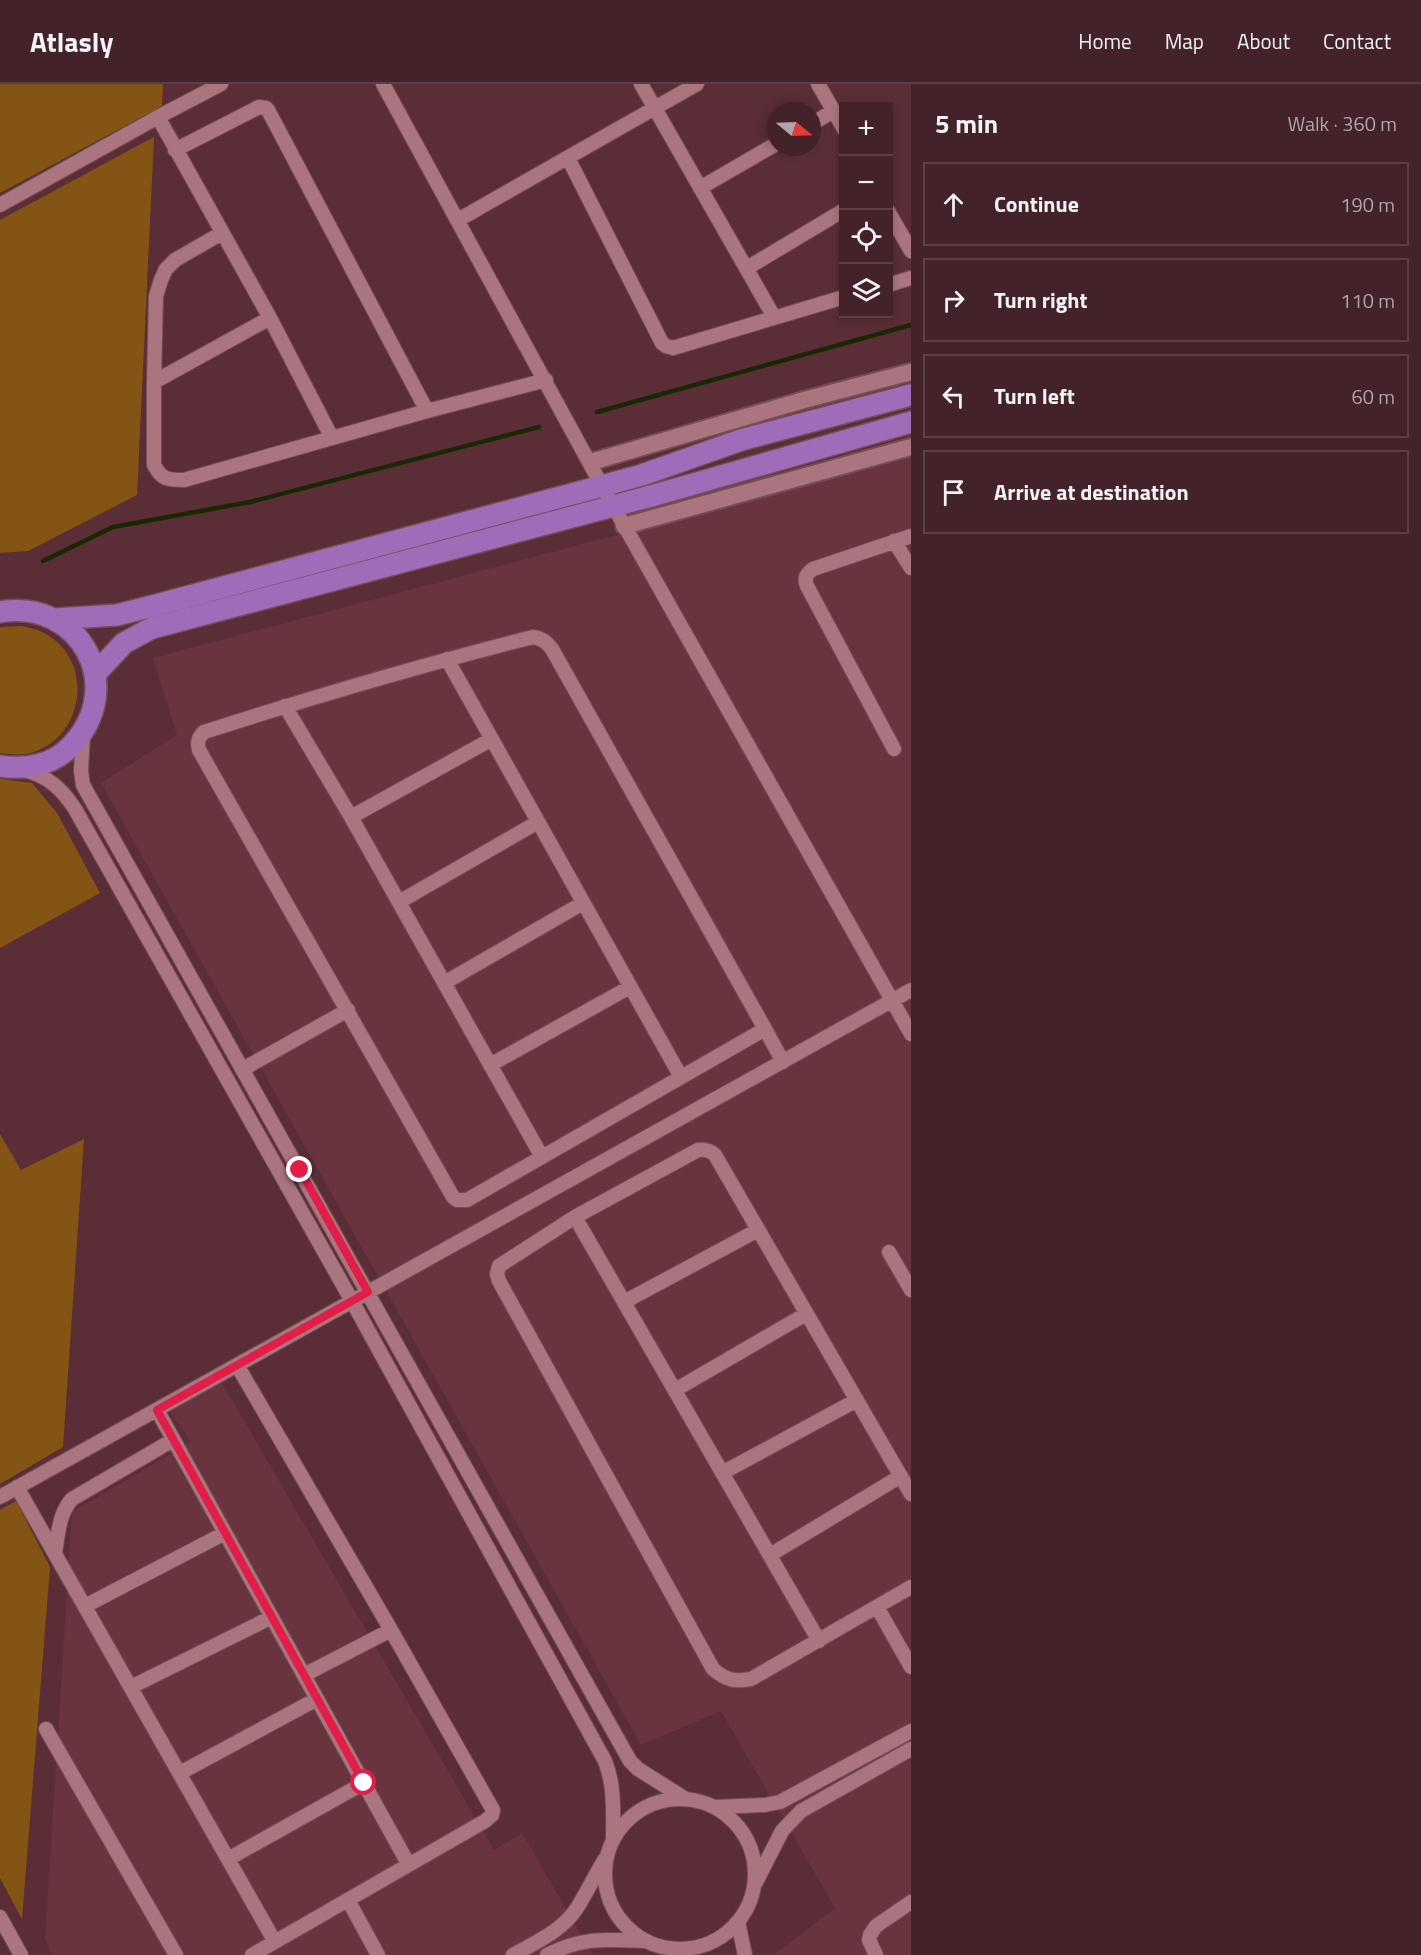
<!DOCTYPE html>
<html lang="en">
<head>
<meta charset="utf-8">
<style>
  :root { --surface:#442229; --page:#4e2f35; --text:#f1f3f6; --muted:#afa4a8; --line:#5c3f46 }
  body { margin:0; font-family:"Titillium Web",sans-serif; background:var(--page); color:var(--text) }
  .controls { position:absolute; right:18px; top:18px; display:grid; overflow:hidden; border-radius:0px; box-shadow:0 3px 9px #0003 }
  .controls button { width:54px; height:54px; display:grid; place-items:center; padding:0; border:0; border-bottom:2px solid var(--line); background:var(--surface); color:var(--text); font:30px sans-serif }
  .compass { position:absolute; left:767px; top:18px; width:54px; height:54px; border-radius:50%; background:var(--surface); box-shadow:0 3px 9px #0003; rotate:109deg }
  .stop { position:absolute; width:18px; height:18px; margin:-14px; border:4px solid #e11d48; border-radius:50%; background:#fff }
  .stop.end { background:#e11d48; border-color:#fff; box-shadow:0 2px 6px #0008 }
  .list { margin:0; padding:0; list-style:none }
  h2 { display:flex; justify-content:space-between; align-items:center; height:78px; margin:0; padding:0 24px; font-size:26px }
  h2 small { font-size:20px; font-weight:400; color:var(--muted) }
  .list li { display:grid; grid-template-columns:39px 1fr auto; gap:18px; align-items:center; box-sizing:border-box; height:84px; margin:0 12px 12px; padding:0 12px; border:2px solid var(--line); border-radius:0px }
  .list b { display:block; font-size:22px; white-space:nowrap }
  .list em { font-size:20px; font-style:normal; color:var(--muted) }
  .icon { flex:none; width:33px; height:33px; fill:none; stroke:currentColor; stroke-width:2; stroke-linecap:round; stroke-linejoin:round }
  .map { position:relative; flex:none; width:911px; height:1871px; overflow:hidden }
  header { display:flex; align-items:center; gap:36px; box-sizing:border-box; height:84px; padding:0 30px; background:var(--surface); border-bottom:2px solid var(--line) }
  header strong { font-size:28px }
  nav { display:flex; gap:33px; margin-inline-start:auto; font-size:21px }
  main { display:flex }
  aside { flex:1; background:var(--surface) }
  .map>svg:first-child { display:block }
  .built { fill:#6a343f }
  .green { fill:#845415 }
  .lines { fill:none; stroke-linecap:round; stroke-linejoin:round }
  .stream { stroke:#182800; stroke-width:4.5 }
  .minor-casing { stroke:#744e56; stroke-width:16 }
  .tertiary-casing { stroke:#744e56; stroke-width:20 }
  .trunk-casing { stroke:#744e56; stroke-width:24 }
  .minor { stroke:#aa757e; stroke-width:14 }
  .tertiary { stroke:#aa757e; stroke-width:16 }
  .trunk { stroke:#a06cb9; stroke-width:21 }
  .route { stroke:#e11d48; stroke-width:8 }
</style>
</head>
<body>
<header>
<strong>Atlasly</strong>
<nav><a>Home</a><a>Map</a><a>About</a><a>Contact</a></nav>
</header>
<main>
<div class="map">
<svg width="911" height="1871" viewBox="0 0 911 1871">
  <rect width="100%" height="100%" fill="#5b2e37"/>
  <path class="built" d="M911 373V1871H774L835 1824 721 1627 641 1661 101 699 177 651 153 574Z
    M222 1299 494 1766 522 1749 593 1871H52L45 1856 72 1428 191 1358 169 1326Z"/>
  <path class="green" d="M0 0H163L162 22 0 109Z
    M154 53 137 411 28 467 0 469V136Z
    M22 542C29 544 37 545 44 549 91 573 87 643 41 665 28 672 14 671 0 669V543Z
    M0 695 32 699 57 729 100 809 0 864Z
    M0 1050 21 1086 84 1055 63 1363 0 1400Z
    M16 1417 50 1483 22 1835 0 1794V1426Z"/>
  <g class="lines">
    <path class="stream" d="M597 328 911 241
      M43 477 113 443 250 418 539 343"/>
    <defs>
      <path id="minor" d="M383 0 602 402 911 950
        M641 0 774 233
        M818 0 844 45
        M158 33 270 234 332 354
        M812 40 833 27
        M175 66 259 23 266 24 268 26 427 327
        M568 74 662 259 666 262 673 264 844 213
        M700 104 776 60
        M0 121 158 33 221 0
        M888 127 911 167
        M458 136 697 0
        M222 149 175 176 166 185 161 196 156 212 154 298V381C162 396 168 396 184 396L427 327 546 296
        M747 184 844 126
        M888 201 911 194
        M154 298 270 234
        M894 457 911 484
        M447 575 681 993
        M285 622 351 733 542 1073
        M83 650 81 687 83 701 630 1677 638 1685 684 1714
        M894 665 807 502C804 494 806 490 813 485L911 452
        M23 686C47 691 62 705 75 725L352 1217 605 1677C615 1702 613 1729 613 1756
        M351 733 492 655
        M399 818 538 738
        M444 899 583 819
        M765 945 467 1116H457L453 1113 199 666C197 658 198 654 204 648 313 613 422 581 533 553 541 554 547 558 552 565L765 945 783 978
        M490 981 630 903
        M243 985 348 926
        M575 1133 819 1557
        M889 1168 911 1206
        M624 1218 758 1146
        M237 1281 391 1546 493 1726 492 1731 485 1737 252 1871
        M675 1306 806 1230
        M157 1326 409 1781
        M722 1389 857 1316
        M17 1403 275 1858
        M911 1410 715 1071C710 1066 705 1065 698 1066L575 1133 499 1182 497 1190 499 1197 713 1585C726 1596 734 1598 751 1595L911 1503
        M0 1413 911 906
        M55 1469C58 1451 59 1429 72 1415L173 1356
        M770 1471 901 1392
        M85 1522 225 1449
        M877 1523 911 1583
        M304 1591 391 1546
        M131 1603 272 1533
        M46 1645 176 1871
        M180 1689 317 1615
        M605 1790a75 75 0 1 1 150 0a75 75 0 1 1-150 0Z
        M715 1723 765 1721 780 1718 911 1647
        M228 1775 364 1699
        M756 1798 782 1747 801 1727 911 1665
        M348 1816 378 1871
        M0 1833 21 1871
        M738 1838 745 1871
        M513 1871C536 1858 562 1847 577 1824 587 1808 595 1791 605 1775
        M547 1871C581 1853 607 1855 644 1857
        M876 1871 869 1856 870 1851 876 1842 911 1818"/>
      <path id="tertiary" d="M591 378 804 316 911 288
        M624 442 911 363"/>
      <path id="trunk" d="M0 528C80 514 128 603 71 662 53 681 26 686 0 682
        M55 535 117 531 156 521 602 402 642 391 741 356 911 311
        M95 590 124 559 152 544 655 411 911 338"/>
    </defs>
    <use href="#minor" class="minor-casing"/>
    <use href="#tertiary" class="tertiary-casing"/>
    <use href="#trunk" class="trunk-casing"/>
    <use href="#minor" class="minor"/>
    <use href="#tertiary" class="tertiary"/>
    <use href="#trunk" class="trunk"/>
  </g>
  <g class="lines">
    <path class="route" d="M300 1086 368 1208 157 1326 364 1699"/>
  </g>
</svg>
<div class="controls">
<button>+</button>
<button>−</button>
<button><svg class="icon" aria-label="locate" viewBox="0 0 24 24"><circle cx="12" cy="12" r="6"/><path d="M12 2v4M12 18v4M2 12h4M18 12h4"/></svg></button>
<button><svg class="icon" aria-label="layers" viewBox="0 0 24 24"><path d="M12 4l9 5-9 5-9-5zM3 14l9 5 9-5"/></svg></button>
</div>
<svg class="compass" viewBox="-18 -18 36 36"><path d="M0-13l5 13h-10z" fill="#e53935"/><path d="M0 13l5-13h-10z" fill="#afa4a8"/></svg>
<div class="stop" style="left:364px;top:1699px"></div>
<div class="stop end" style="left:300px;top:1086px"></div>
</div>
<aside>
<h2>5 min<small>Walk · 360 m</small></h2>
<ul class="list">
<li><svg class="icon" aria-label="ahead" viewBox="0 0 24 24"><path d="M12 20V5M6 11l6-6 6 6"/></svg><div><b>Continue</b></div><em>190 m</em></li>
<li><svg class="icon" aria-label="right" viewBox="0 0 24 24"><path d="M7 20v-9h11M14 6l5 5-5 5"/></svg><div><b>Turn right</b></div><em>110 m</em></li>
<li><svg class="icon" aria-label="left" viewBox="0 0 24 24"><path d="M17 20v-9H6M10 6l-5 5 5 5"/></svg><div><b>Turn left</b></div><em>60 m</em></li>
<li><svg class="icon" aria-label="arrive" viewBox="0 0 24 24"><path d="M6 21V4h12l-3 4 3 4H6"/></svg><div><b>Arrive at destination</b></div></li>
</ul>
</aside>
</main>
</body>
</html>
